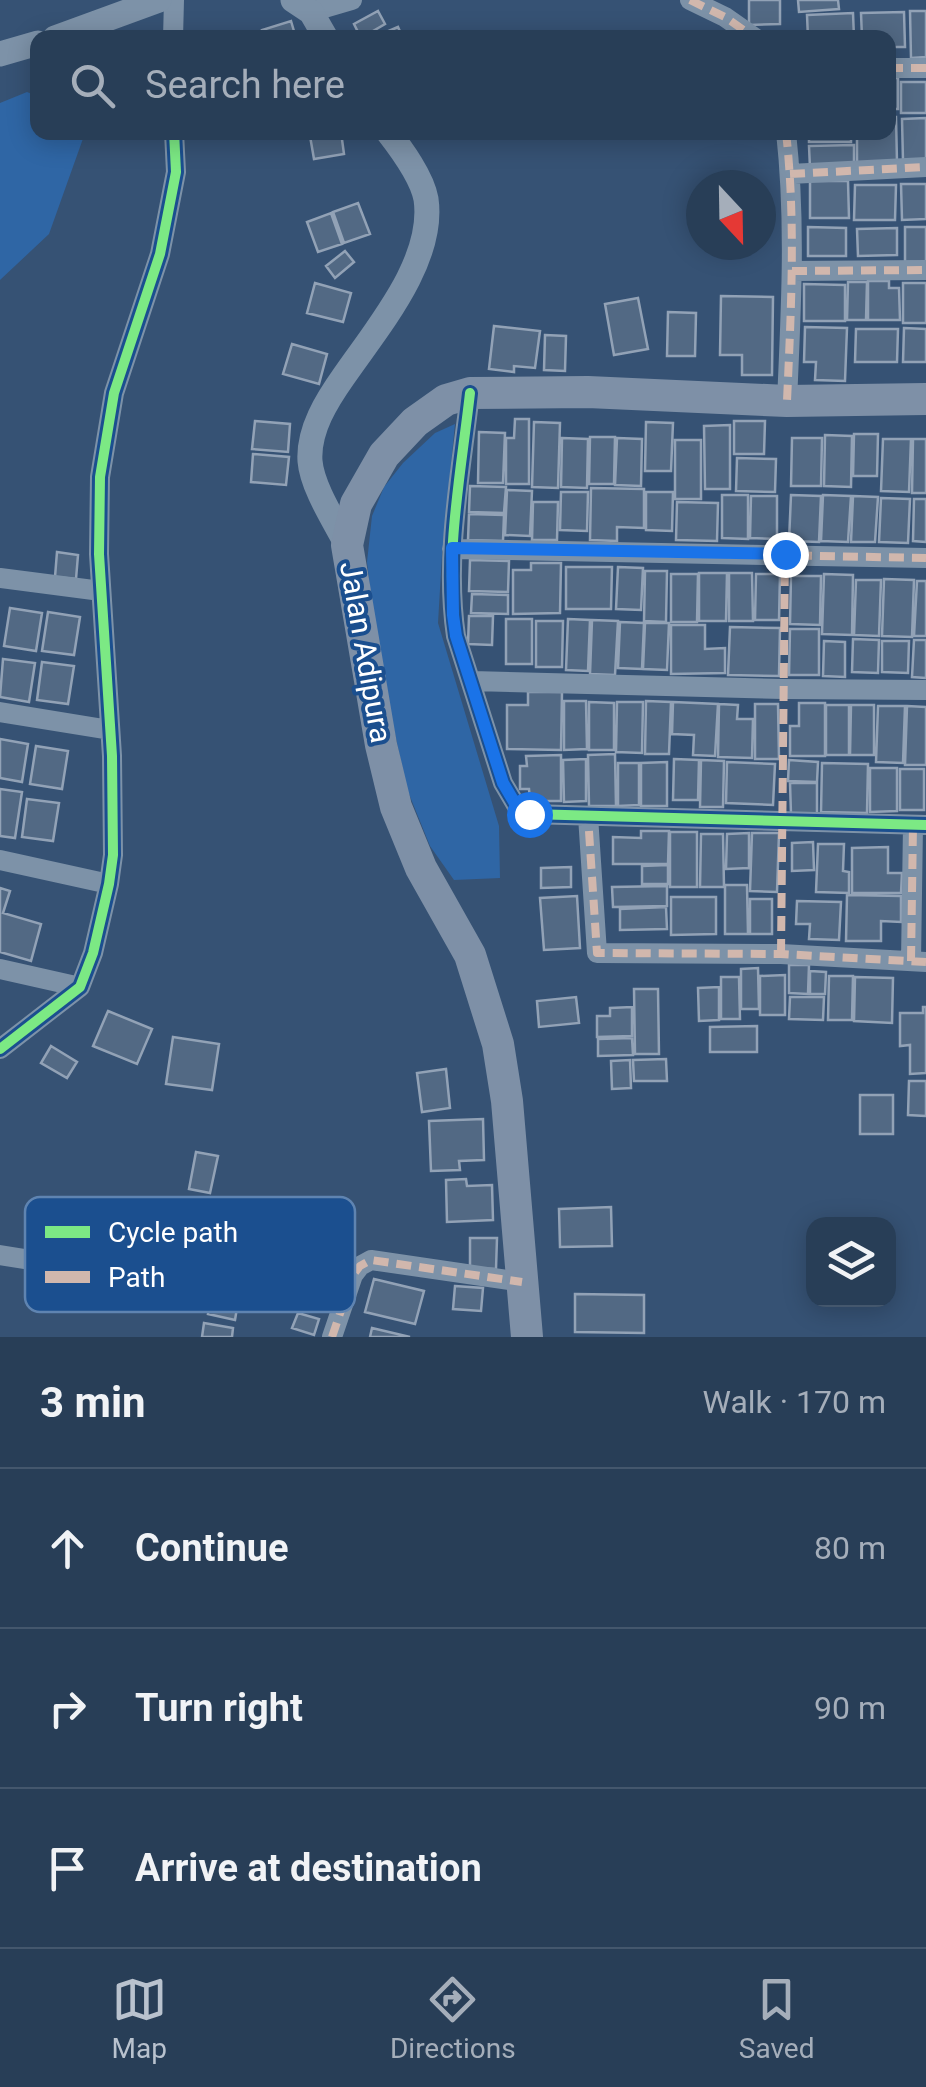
<!DOCTYPE html>
<html lang="en">
<head>
<meta charset="utf-8">
<style>
  :root { --surface:#283e57; --page:#30455d; --text:#f1f3f6; --muted:#a5aeba; --line:#44576d; --accent:#b9c2ce }
  body { margin:0; font-family:Roboto,sans-serif; background:var(--page); color:var(--text) }
  .controls { position:absolute; right:30px; bottom:30px; display:grid; overflow:hidden; border-radius:20px; box-shadow:0 5px 25px #0003 }
  .controls button { width:90px; height:90px; display:grid; place-items:center; padding:0; border:0; border-bottom:2px solid var(--line); background:var(--surface); color:var(--text); font:50px sans-serif }
  .compass { position:absolute; left:686px; top:170px; width:90px; height:90px; border-radius:50%; background:var(--surface); box-shadow:0 5px 25px #0003; rotate:158deg }
  .stop { position:absolute; width:30px; height:30px; margin:-22px; border:8px solid #1a73e8; border-radius:50%; background:#fff }
  .stop.end { background:#1a73e8; border-color:#fff; box-shadow:0 2px 10px #0008 }
  .list { margin:0; padding:0; list-style:none }
  h2 { display:flex; justify-content:space-between; align-items:center; height:130px; margin:0; padding:0 40px; font-size:42px }
  h2 small { font-size:32px; font-weight:400; color:var(--muted) }
  .list li { display:grid; grid-template-columns:65px 1fr auto; gap:30px; align-items:center; box-sizing:border-box; height:160px; padding:0 40px; border-top:2px solid var(--line) }
  .list b { display:block; font-size:38px; white-space:nowrap }
  .list em { font-size:32px; font-style:normal; color:var(--muted) }
  .icon { flex:none; width:55px; height:55px; fill:none; stroke:currentColor; stroke-width:2; stroke-linecap:round; stroke-linejoin:round }
  .map { position:relative; flex:none; width:926px; height:1337px; overflow:hidden }
  .search { position:absolute; background:var(--surface); box-shadow:0 5px 25px #0003; left:30px; right:30px; top:30px; height:110px; display:flex; align-items:center; gap:25px; box-sizing:border-box; padding:0 35px; border-radius:20px; color:var(--muted); font-size:38px }
  .sheet { height:610px; background:var(--surface) }
  nav { display:flex; justify-content:space-around; align-items:center; box-sizing:border-box; height:140px; border-top:2px solid var(--line); background:var(--surface); font-size:28px; color:var(--muted) }
  nav a { display:grid; justify-items:center; gap:5px }
  nav .on { color:var(--accent) }
  .map>svg:first-child { display:block }
  .green { fill:#2f66a5 }
  .building { fill:#526984; stroke:#92a2b6; stroke-width:2.5 }
  .lines { fill:none; stroke-linecap:round; stroke-linejoin:round }
  .minor { stroke:#7d92a8; stroke-width:20 }
  .tertiary { stroke:#7d92a8; stroke-width:25 }
  .trunk { stroke:#7e90a7; stroke-width:32 }
  .quiet { stroke:#d1b7ad; stroke-width:8; stroke-dasharray:15 8; stroke-linecap:butt }
  .cycleway-casing { stroke:#1b4f8f; stroke-width:16 }
  .cycleway { stroke:#7ce984; stroke-width:10 }
  .route { stroke:#1a73e8; stroke-width:12 }
  .labels { text-anchor:middle; dominant-baseline:central; stroke-width:8; stroke-linejoin:round; paint-order:stroke }
  .street-label { font-size:30px; fill:#fff; stroke:#1b4f8f }
  .key { fill:#1b4f8f; stroke:#5f84b1; stroke-width:2.5 }
  .key-label { font-size:28px; fill:#fff }
</style>
</head>
<body>
<div class="map">
<svg width="926" height="1337" viewBox="0 0 926 1337">
  <rect width="100%" height="100%" fill="#365274"/>
  <path class="green" d="M27 92 37 96 38 132 85 133 49 234 0 280V103Z
    M455 424 442 555 438 623 499 826 500 878 454 880 430 846 407 789 377 651 367 562 372 516 384 487 403 463 435 433Z"/>
  <path class="building" d="M749 0H780V24L749 25Z
    M798 0H838L839 9 799 12Z
    M378 11 385 24 361 38 354 24Z
    M910 11H926V57L911 58Z
    M904 12 905 47H888V38H862L861 13Z
    M853 13 854 38H808L807 15Z
    M291 21 296 38H264L262 30Z
    M398 27 403 38H378L377 36Z
    M888 78H898V109H888Z
    M901 82H926V113H901Z
    M888 117H896L897 162 857 163V132H888Z
    M926 118V160L903 161 902 119Z
    M328 132H341L344 154 314 159 310 136Z
    M809 132H851V142H809Z
    M854 145V167L810 168 809 146Z
    M810 181H848L849 218H810Z
    M901 184H926V219L902 220Z
    M855 185H896L895 220H854Z
    M358 203 370 234 344 243 333 212Z
    M331 213 342 244 318 252 307 222Z
    M808 227 846 228V256H808Z
    M905 227H926V262H905Z
    M897 228V255L858 256 857 229Z
    M345 251 354 262 335 278 326 266Z
    M868 281H889V288H899L900 320H868Z
    M848 282H867L866 320H847Z
    M315 283 351 293 343 322 307 313Z
    M903 283H926V323H903Z
    M804 284 845 285V321H804Z
    M721 296 773 297 772 375H742V355H720Z
    M638 298 648 349 614 355 605 304Z
    M668 312 696 313 695 356H667Z
    M494 326 540 331 535 368 514 366V372L489 369Z
    M805 327 847 328 845 381 815 380 816 362H804Z
    M904 328 926 329V362H903Z
    M856 329H898L897 362H855Z
    M545 335 566 336 565 371 544 370Z
    M292 344 327 354 319 384 283 374Z
    M515 419H529V484H506V438H514Z
    M255 421 290 424 288 452 252 449Z
    M734 421H765L764 454H734Z
    M534 422 560 423 558 488 532 487Z
    M646 422 673 423 671 471H645Z
    M730 425V489H705L704 426Z
    M479 432 505 433 503 483H478Z
    M854 434H878L877 476H853Z
    M825 435 852 436 851 487 824 486Z
    M590 437H615L614 484H589Z
    M562 438 588 439 587 488 561 487Z
    M617 438 642 439 641 486 615 485Z
    M792 438H822L821 486H791Z
    M883 439H911L909 492 881 491Z
    M913 439H926V493H912Z
    M675 440H701V499H675Z
    M253 454 289 457 286 485 251 482Z
    M737 458 776 459 775 492 736 491Z
    M470 486 506 487 504 513 469 512Z
    M591 488 644 489V528L617 527V541L590 540Z
    M507 490 532 491 530 536 505 535Z
    M561 492H588L587 531 560 530Z
    M646 492H673L672 531 646 530Z
    M722 495H748V539L722 538Z
    M791 495 821 496 819 542 789 541Z
    M823 495 851 496 848 542 821 541Z
    M751 496H777V539L750 538Z
    M853 496 878 497 875 542H851Z
    M881 498 910 499 908 543 879 542Z
    M914 499H926V542L913 541Z
    M533 502H558L557 540H532Z
    M677 502 718 503 717 541 676 540Z
    M469 514 504 515 503 541 468 540Z
    M57 552 78 555 76 579 55 577Z
    M470 560 509 561 508 592 469 591Z
    M531 563H561L560 613 513 614V570H531Z
    M566 567H612L611 609H566Z
    M618 567 643 568 641 610 616 609Z
    M645 571H667L666 622 644 621Z
    M699 573H727L726 621H699Z
    M729 573H752L753 621H729Z
    M671 574H698L697 622H671Z
    M756 574H780L779 620H755Z
    M824 574 853 575 852 635 822 634Z
    M791 576H821L820 625 790 624Z
    M884 579 914 580 912 637 882 636Z
    M856 580H881L879 636 854 635Z
    M917 581H926V636H914Z
    M472 594 508 595V614L471 613Z
    M10 608 42 613 36 651 4 646Z
    M48 612 80 617 74 655 42 651Z
    M469 616H493L492 645 468 644Z
    M506 619H532V664H506Z
    M568 619 590 620 588 671 566 670Z
    M592 620 618 621 615 675 590 674Z
    M536 621H563L562 667H536Z
    M620 622 644 623 642 669 618 668Z
    M645 623H669L667 670 643 669Z
    M671 625H705V649L725 648V673L671 674Z
    M730 627 780 628 779 676 728 675Z
    M790 629H819V675H789Z
    M853 639 879 640 878 673 852 672Z
    M914 640H926V678L912 677Z
    M824 641 845 642V677L823 676Z
    M882 641H909L908 673 882 672Z
    M3 659 35 663 29 702 0 697Z
    M42 662 74 666 68 704 37 700Z
    M528 692H562L561 750 507 749V705H528Z
    M564 701H586L587 749 564 750Z
    M646 701 671 702 669 754H645Z
    M589 702 614 703V750H589Z
    M617 702H643L642 753 616 752Z
    M673 702 718 704 715 756 693 755 694 735 672 734Z
    M799 703H825V756H790V726H799Z
    M719 704 738 705 737 719H753L752 758 718 757Z
    M755 704H778L779 759H755Z
    M826 705H849V755H826Z
    M851 705H874V755H850Z
    M878 706H905L903 763 876 762Z
    M907 706 926 707V765H905Z
    M0 739 28 744 22 782 0 778Z
    M36 746 68 751 62 789 30 784Z
    M615 754 616 806H589L588 755Z
    M561 755V801H530L529 789H520V766H527L526 756Z
    M586 759V801L564 802 563 760Z
    M674 759 699 760 698 800H673Z
    M701 760 724 761 723 807H700Z
    M789 760 818 762 817 782 788 781Z
    M667 762V806H641V763Z
    M727 762 775 764 773 805 726 803Z
    M618 763H639V805L618 806Z
    M822 763 868 764 867 813 821 812Z
    M870 768H897V811L870 812Z
    M900 769H924V810H900Z
    M790 783H817V814H791Z
    M0 789 22 792 15 838 0 836Z
    M27 799 59 803 53 841 22 837Z
    M641 831H669L668 864H613V837L641 838Z
    M670 832H697V887H670Z
    M749 833V868L726 869 727 834Z
    M752 833H779L777 892 750 891Z
    M701 834H723L724 887H700Z
    M813 842 814 870 792 871V843Z
    M818 844H844L843 871 849 872V893L816 892Z
    M888 847V873H902L901 893H852V848Z
    M668 865V884H642V866Z
    M571 867V887L541 888V868Z
    M725 885H747L748 934H725Z
    M667 886V906L613 907 612 887Z
    M0 888 10 891 3 913 41 924 31 961 0 952Z
    M847 895 901 896V922L881 921V941H846Z
    M577 896 580 948 544 950 540 898Z
    M671 897H716V934L671 935Z
    M750 899H772V934H750Z
    M797 901 841 902 839 940 809 939 810 924H796Z
    M666 907 667 929 620 930V909Z
    M789 965H809L808 994 789 993Z
    M758 968 759 1009H741V969Z
    M810 971 826 972 825 994H810Z
    M785 975V1015H760V976Z
    M829 976H853L852 1020H828Z
    M721 977H739L740 1019H721Z
    M855 977 893 978 892 1023 854 1021Z
    M719 987V1020L699 1021 698 988Z
    M634 989H658L659 1054H635Z
    M576 997 579 1023 539 1027 537 1001Z
    M790 997H824L823 1020 789 1019Z
    M632 1007V1036L597 1037V1016H610V1008Z
    M923 1007H926V1073L910 1074V1045L900 1046V1013H923Z
    M108 1011 152 1029 137 1064 93 1046Z
    M757 1026V1052H710V1027Z
    M173 1037 219 1044 212 1090 166 1084Z
    M632 1038 633 1055 598 1056V1039Z
    M51 1046 77 1062 67 1078 41 1063Z
    M666 1059 667 1081H634L633 1060Z
    M630 1060 631 1088 612 1089 611 1061Z
    M446 1069 450 1108 422 1112 417 1073Z
    M909 1081H926V1116L908 1115Z
    M860 1095H893V1134H860Z
    M483 1119 484 1160 459 1161 460 1170 431 1171 429 1121Z
    M196 1152 218 1156 210 1193 189 1189Z
    M466 1179 467 1186 492 1185 493 1220 447 1222 446 1180Z
    M611 1207 612 1246 560 1247 559 1209Z
    M470 1238H497L496 1269 470 1268Z
    M374 1279 424 1291 415 1324 365 1312Z
    M455 1286 483 1288 481 1311 453 1309Z
    M575 1294 644 1295V1333L575 1332Z
    M211 1297 238 1302 235 1320 208 1314Z
    M298 1313 319 1319 314 1335 292 1328Z
    M204 1323 233 1328 232 1337H202Z
    M372 1328 410 1337H370Z"/>
  <g class="lines">
    <path class="minor" d="M690 0 725 17 755 38
      M311 12 352 0
      M173 38 174 0
      M888 68H926
      M786 132C796 222 791 311 787 401
      M790 174 926 167
      M792 271 926 270
      M470 393C461 473 444 556 456 636L503 783 516 805 529 814 926 825
      M452 549 926 558
      M0 578 101 591
      M472 681 783 689 926 690
      M0 712 110 730
      M588 816 597 953 781 954 926 962
      M0 860 109 884
      M911 961 913 825
      M0 969 80 987
      M0 1049 80 987 93 953 109 884 113 855 112 756 99 554 100 477 114 393 160 254 176 172 174 132
      M0 1255 230 1292
      M332 1337 353 1275 360 1266 371 1260 522 1282"/>
    <path class="tertiary" d="M293 0 311 12 326 38
      M55 38 159 0
      M0 54 38 43
      M347 545C335 522 312 487 310 461 308 430 327 400 344 376 377 328 435 261 426 199 422 177 402 150 388 132"/>
    <path class="trunk" d="M527 1337 507 1101 498 1044 470 955 421 868 396 807 381 745 347 545 356 504 384 455 415 422 446 400 470 393 588 392 787 401 926 399"/>
    <path class="quiet" d="M690 0 725 17 755 38
      M888 68H926
      M786 132C796 222 791 311 787 401
      M790 174 926 167
      M792 271 926 270
      M452 549 926 558
      M596 816H588L597 953 781 954 926 962
      M781 954 785 554
      M911 961 913 825
      M332 1337 353 1275 360 1266 371 1260 522 1282"/>
    <defs>
      <path id="cycleway" d="M470 393C461 473 444 556 456 636L503 783 516 805 529 814 926 825
        M0 1049 80 987 93 953 109 884 113 855 112 756 99 554 100 477 114 393 160 254 176 172 174 132"/>
    </defs>
    <use href="#cycleway" class="cycleway-casing"/>
    <use href="#cycleway" class="cycleway"/>
  </g>
  <g class="lines">
    <path class="route" d="M529 814 516 805 503 783 456 636 453 615 452 548 785 554"/>
  </g>
  <g class="labels">
    <g class="street-label">
      <text transform="translate(366 652) rotate(80)">Jalan Adipura</text>
    </g>
  </g>
  <rect x="25" y="1197" width="330" height="115" rx="15" class="key"/>
  <rect x="45" y="1226" width="45" height="12" fill="#7ce984"/>
  <rect x="45" y="1271" width="45" height="12" fill="#d1b7ad"/>
  <g class="key-label">
    <text x="108" y="1242">Cycle path</text>
    <text x="108" y="1287">Path</text>
  </g>
</svg>
<div class="controls">
<button><svg class="icon" aria-label="layers" viewBox="0 0 24 24"><path d="M12 4l9 5-9 5-9-5zM3 14l9 5 9-5"/></svg></button>
</div>
<svg class="compass" viewBox="-18 -18 36 36"><path d="M0-13l5 13h-10z" fill="#e53935"/><path d="M0 13l5-13h-10z" fill="#a5aeba"/></svg>
<div class="stop" style="left:529px;top:814px"></div>
<div class="stop end" style="left:785px;top:554px"></div>
<div class="search"><svg class="icon" aria-label="search" viewBox="0 0 24 24"><circle cx="10" cy="10" r="6"/><path d="M15 15l6 6"/></svg>Search here</div>
</div>
<section class="sheet">
<h2>3 min<small>Walk · 170 m</small></h2>
<ul class="list">
<li><svg class="icon" aria-label="ahead" viewBox="0 0 24 24"><path d="M12 20V5M6 11l6-6 6 6"/></svg><div><b>Continue</b></div><em>80 m</em></li>
<li><svg class="icon" aria-label="right" viewBox="0 0 24 24"><path d="M7 20v-9h11M14 6l5 5-5 5"/></svg><div><b>Turn right</b></div><em>90 m</em></li>
<li><svg class="icon" aria-label="arrive" viewBox="0 0 24 24"><path d="M6 21V4h12l-3 4 3 4H6"/></svg><div><b>Arrive at destination</b></div></li>
</ul>
</section>
<nav>
<a class="on"><svg class="icon" aria-label="map" viewBox="0 0 24 24"><path d="M3 6l6-2 6 2 6-2v14l-6 2-6-2-6 2zM9 4v14M15 6v14"/></svg>Map</a>
<a><svg class="icon" aria-label="directions" viewBox="0 0 24 24"><path d="M12 3l9 9-9 9-9-9zM9 14v-3h6M13 9l2 2-2 2"/></svg>Directions</a>
<a><svg class="icon" aria-label="saved" viewBox="0 0 24 24"><path d="M7 4h10v16l-5-4-5 4z"/></svg>Saved</a>
</nav>
</body>
</html>
